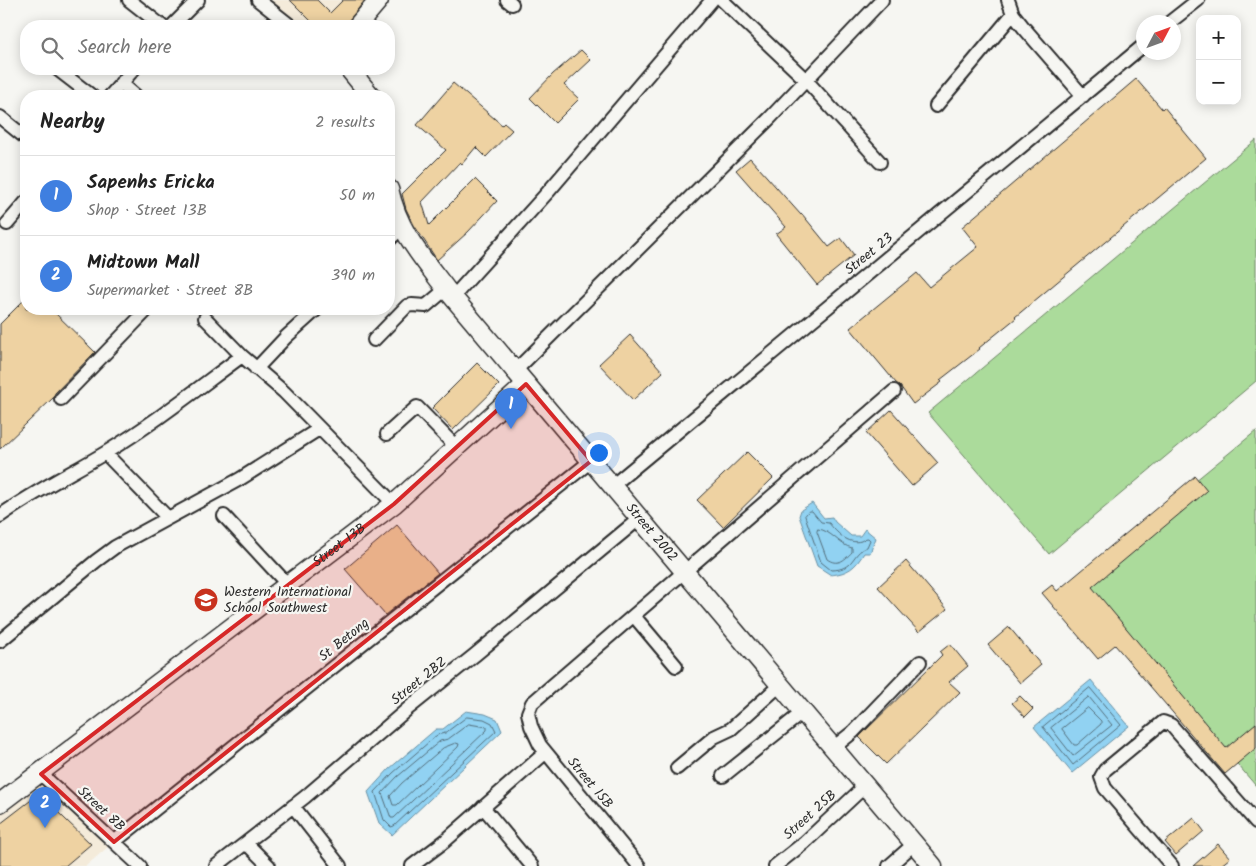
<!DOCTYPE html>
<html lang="en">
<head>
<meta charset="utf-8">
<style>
  :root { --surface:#fff; --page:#f2f2f2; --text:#222; --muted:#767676; --line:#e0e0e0; --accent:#db2777 }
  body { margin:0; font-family:Kalam,sans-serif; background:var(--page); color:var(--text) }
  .controls { position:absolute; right:15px; top:15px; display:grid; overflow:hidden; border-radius:10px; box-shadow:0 2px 12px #0003 }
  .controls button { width:45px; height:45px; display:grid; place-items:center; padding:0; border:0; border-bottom:1px solid var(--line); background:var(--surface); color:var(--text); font:25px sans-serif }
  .compass { position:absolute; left:1136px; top:15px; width:45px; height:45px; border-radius:50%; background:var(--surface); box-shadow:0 2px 12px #0003; rotate:49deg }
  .you { position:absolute; left:598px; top:452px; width:18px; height:18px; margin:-12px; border:4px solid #fff; border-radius:50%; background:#1a73e8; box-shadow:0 0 0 8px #1a73e833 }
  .badge { display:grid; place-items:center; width:32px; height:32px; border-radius:50%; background:var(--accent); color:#fff; font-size:16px; font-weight:700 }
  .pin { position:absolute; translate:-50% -41px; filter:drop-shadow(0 1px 2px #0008) }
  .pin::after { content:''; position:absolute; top:26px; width:18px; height:15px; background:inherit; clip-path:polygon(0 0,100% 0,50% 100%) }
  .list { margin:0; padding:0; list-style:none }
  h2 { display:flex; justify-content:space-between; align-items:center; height:65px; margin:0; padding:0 20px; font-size:21px }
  h2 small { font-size:16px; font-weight:400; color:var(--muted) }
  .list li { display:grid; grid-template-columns:32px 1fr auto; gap:15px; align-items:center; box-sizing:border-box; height:80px; padding:0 20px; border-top:1px solid var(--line) }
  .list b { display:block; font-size:19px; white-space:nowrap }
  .list p { margin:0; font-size:16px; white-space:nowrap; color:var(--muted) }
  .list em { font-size:16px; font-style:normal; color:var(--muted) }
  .icon { flex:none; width:28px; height:28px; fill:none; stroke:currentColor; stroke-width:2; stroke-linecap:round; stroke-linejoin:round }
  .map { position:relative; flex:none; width:1256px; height:866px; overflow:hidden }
  .search { position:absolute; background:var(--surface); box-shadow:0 2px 12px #0003; left:20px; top:20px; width:375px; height:55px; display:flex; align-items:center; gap:12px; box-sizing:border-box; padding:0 18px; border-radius:20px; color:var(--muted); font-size:19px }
  .panel { position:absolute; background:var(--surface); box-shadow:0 2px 12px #0003; left:20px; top:90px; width:375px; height:225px; border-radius:20px }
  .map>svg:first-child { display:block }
  .built { fill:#f4ebda }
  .green { fill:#abdb9b; stroke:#6b8363 }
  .water { fill:#91d2f2; stroke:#688fa2 }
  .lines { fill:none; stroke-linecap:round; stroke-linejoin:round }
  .shore { stroke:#546e7b; stroke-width:1 }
  .building { fill:#eed2a2; stroke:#2b2b2b }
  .street-casing { stroke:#2b2b2b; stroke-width:16 }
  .secondary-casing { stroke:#2b2b2b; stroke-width:21 }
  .street { stroke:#f6f6f2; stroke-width:12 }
  .secondary { stroke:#f6f6f2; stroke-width:18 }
  .marked { fill:#d62828; fill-opacity:0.2; stroke:#d62828; stroke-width:4; stroke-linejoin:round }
  .labels { text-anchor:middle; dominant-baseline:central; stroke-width:4.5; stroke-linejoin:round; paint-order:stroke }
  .street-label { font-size:14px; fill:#2b2b2b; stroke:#f6f6f2 }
  .poi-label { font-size:14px; fill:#2b2b2b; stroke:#f6f6f2; text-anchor:start }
</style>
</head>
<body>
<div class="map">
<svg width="1256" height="866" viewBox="0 0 1256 866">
  <rect width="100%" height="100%" fill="#f6f6f2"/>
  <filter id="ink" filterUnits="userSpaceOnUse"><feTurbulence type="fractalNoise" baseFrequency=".02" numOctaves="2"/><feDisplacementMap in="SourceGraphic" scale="10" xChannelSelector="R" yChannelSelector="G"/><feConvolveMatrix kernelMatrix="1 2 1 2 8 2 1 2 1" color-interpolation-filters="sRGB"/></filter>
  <g filter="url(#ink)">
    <path class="built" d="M270 0H370L349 26H303Z
      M38 782 109 846 86 866H0V810Z"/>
    <path class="green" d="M1256 140V381L1049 554 928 413Z
      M1256 431V786L1078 577Z"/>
    <path class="water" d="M812 503 824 518 832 517 835 522 851 536H860L865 529 876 538 870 553H864C855 568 848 573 831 575L817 566 799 516 801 510Z
      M1091 680 1129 726 1072 773 1034 727Z
      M466 711 485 714 497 719 502 731 392 835 379 823 368 792 389 769 436 729H443Z"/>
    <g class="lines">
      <path class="shore" d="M809 511H812L821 522 829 523C836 532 848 545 861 541 863 540 865 538 868 538L870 540 867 547C851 553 855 570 831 570L821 562 805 516Z
        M818 529C831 530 839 545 852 548V552C844 561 837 566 827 559L817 532Z
        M1090 688 1121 725 1073 765 1043 727Z
        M1089 697 1112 725 1073 756 1051 728Z
        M1088 708 1101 721V724L1077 745H1074L1062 729Z
        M467 717 484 719 492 723 496 731 394 826 391 827 384 820 375 792 393 773 437 735 445 733Z
        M469 724 487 727V730L394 818H391L382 793 397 777 440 741 448 739Z
        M456 743 459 744 458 747 397 805H393L390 796 402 783 443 748Z"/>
    </g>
    <path class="building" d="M290 0H317L330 13 343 0H365L345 26H316Z
      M581 50 591 60 564 85 579 99 555 123 530 98 553 74Z
      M1136 79 1162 109 1164 107 1206 158 1015 317 1016 318 979 348 980 349 940 380 942 382 913 404 900 386 896 383 850 328 917 273 929 287 978 247 962 227Z
      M453 83 502 125 504 123 512 130 486 157 476 147 462 164 460 162 422 202 429 225 475 179 497 201 468 232 437 260 414 225 406 209 402 194 446 150 417 125Z
      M750 158 801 215 802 214 829 247 841 238 854 255 817 285 776 234 786 227 736 170Z
      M26 298V309H51L95 352 55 393 53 398 0 449V324Z
      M630 335 663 372 633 400 599 364Z
      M477 363 499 385 453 430 432 408Z
      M891 410 938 463 912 486 866 433Z
      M747 452 773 478 723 527 697 500Z
      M1195 476 1207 491 1092 587 1226 748 1256 723V748L1225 774 1115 645 1098 659 1042 593 1052 585 1057 591Z
      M397 525 438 573 385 615 345 569Z
      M906 561 947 609 919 632 878 587Z
      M1009 627 1041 665 1020 683 988 645Z
      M950 644 968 666 949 682 960 692 886 764 859 737 942 655 940 652Z
      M1020 696 1033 709 1025 717 1012 703Z
      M39 794 91 844 65 866H0V824Z
      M1194 818 1204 831 1176 855 1165 842Z
      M1218 844 1230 858 1220 866H1193Z"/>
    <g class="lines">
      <defs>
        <path id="street" d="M129 0 162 26
          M258 0 291 26
          M507 0 512 4
          M722 0 806 80 880 162
          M1008 0 1013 14 1024 28 1083 96
          M1170 22 1198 0
          M172 26 198 0
          M57 69 92 96
          M121 83 136 96
          M110 96 134 69
          M936 106 1013 14
          M0 117 26 138
          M7 224 26 202
          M389 240 401 228
          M453 297 548 192 712 0
          M205 318 242 356 284 392 394 504
          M374 340 407 306 412 305 426 306 446 289
          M256 369 286 337 317 309
          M515 371 770 118 882 0
          M61 399 148 309
          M387 434 417 407 457 448
          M105 453 168 518
          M612 486 1144 45
          M0 516C34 492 70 474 105 453 153 424 197 389 242 356
          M224 516 288 585
          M634 616 676 666
          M0 641 96 561 115 547 240 479 319 429
          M833 748 853 732 920 662
          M677 768 714 737 731 729 780 685
          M41 774 140 866
          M723 776 803 712
          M293 806 340 866
          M483 807 532 866
          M114 842 591 461
          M246 843 269 866
          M216 866 305 797 410 707 476 654 640 518
          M412 866 445 841 545 753
          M639 866 540 745 531 726 528 713 532 703 894 391
          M775 866 804 843 865 786
          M889 866 914 844
          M1172 866 1105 788 1101 777 1105 770 1163 722 1171 725 1256 822"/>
        <g id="secondary">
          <path d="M357 26 379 0"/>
          <path d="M349 69 371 96"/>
          <path id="s1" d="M389 189C398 231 421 256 446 289L933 866"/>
          <path id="s2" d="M0 803 394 504 526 384"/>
        </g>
      </defs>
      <use href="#street" class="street-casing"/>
      <use href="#secondary" class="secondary-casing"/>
      <use href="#street" class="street"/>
      <use href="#secondary" class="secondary"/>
    </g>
  </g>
  <path class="marked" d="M526 384 591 461 114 842 41 774 394 504Z"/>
  <defs>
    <symbol id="school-disc" viewBox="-11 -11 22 22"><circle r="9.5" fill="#c8321e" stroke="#f6f6f2"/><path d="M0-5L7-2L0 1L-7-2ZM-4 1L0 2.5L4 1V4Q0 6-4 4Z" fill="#fff"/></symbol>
  </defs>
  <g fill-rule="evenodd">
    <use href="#school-disc" x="192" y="586" width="28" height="28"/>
  </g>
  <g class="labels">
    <g class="street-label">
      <text transform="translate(869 254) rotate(-39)">Street 23</text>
      <text stroke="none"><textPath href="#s1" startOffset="435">Street 2002</textPath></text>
      <text stroke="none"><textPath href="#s2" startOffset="426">Street 13B</textPath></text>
      <text transform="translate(344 640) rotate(-39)">St Betong</text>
      <text transform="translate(419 681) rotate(-39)">Street 2BZ</text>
      <text transform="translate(590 783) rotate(50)">Street 15B</text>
      <text transform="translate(101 809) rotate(43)">Street 8B</text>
      <text transform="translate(810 815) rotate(-42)">Street 25B</text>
    </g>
    <g class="poi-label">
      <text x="224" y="592">Western International<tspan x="224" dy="16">School Southwest</tspan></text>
    </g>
  </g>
</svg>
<div class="controls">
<button>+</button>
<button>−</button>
</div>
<svg class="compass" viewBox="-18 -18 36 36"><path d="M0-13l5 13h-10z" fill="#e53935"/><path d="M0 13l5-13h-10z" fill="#767676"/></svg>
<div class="you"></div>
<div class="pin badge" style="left:511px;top:429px;background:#3f7fe0">1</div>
<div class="pin badge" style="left:45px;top:828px;background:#3f7fe0">2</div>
<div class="search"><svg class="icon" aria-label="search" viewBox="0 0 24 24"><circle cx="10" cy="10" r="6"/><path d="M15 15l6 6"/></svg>Search here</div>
<section class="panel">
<h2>Nearby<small>2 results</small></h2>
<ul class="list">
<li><span class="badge" style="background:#3f7fe0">1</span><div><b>Sapenhs Ericka</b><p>Shop · Street 13B</p></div><em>50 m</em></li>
<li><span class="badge" style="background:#3f7fe0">2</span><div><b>Midtown Mall</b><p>Supermarket · Street 8B</p></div><em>390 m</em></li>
</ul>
</section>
</div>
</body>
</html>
